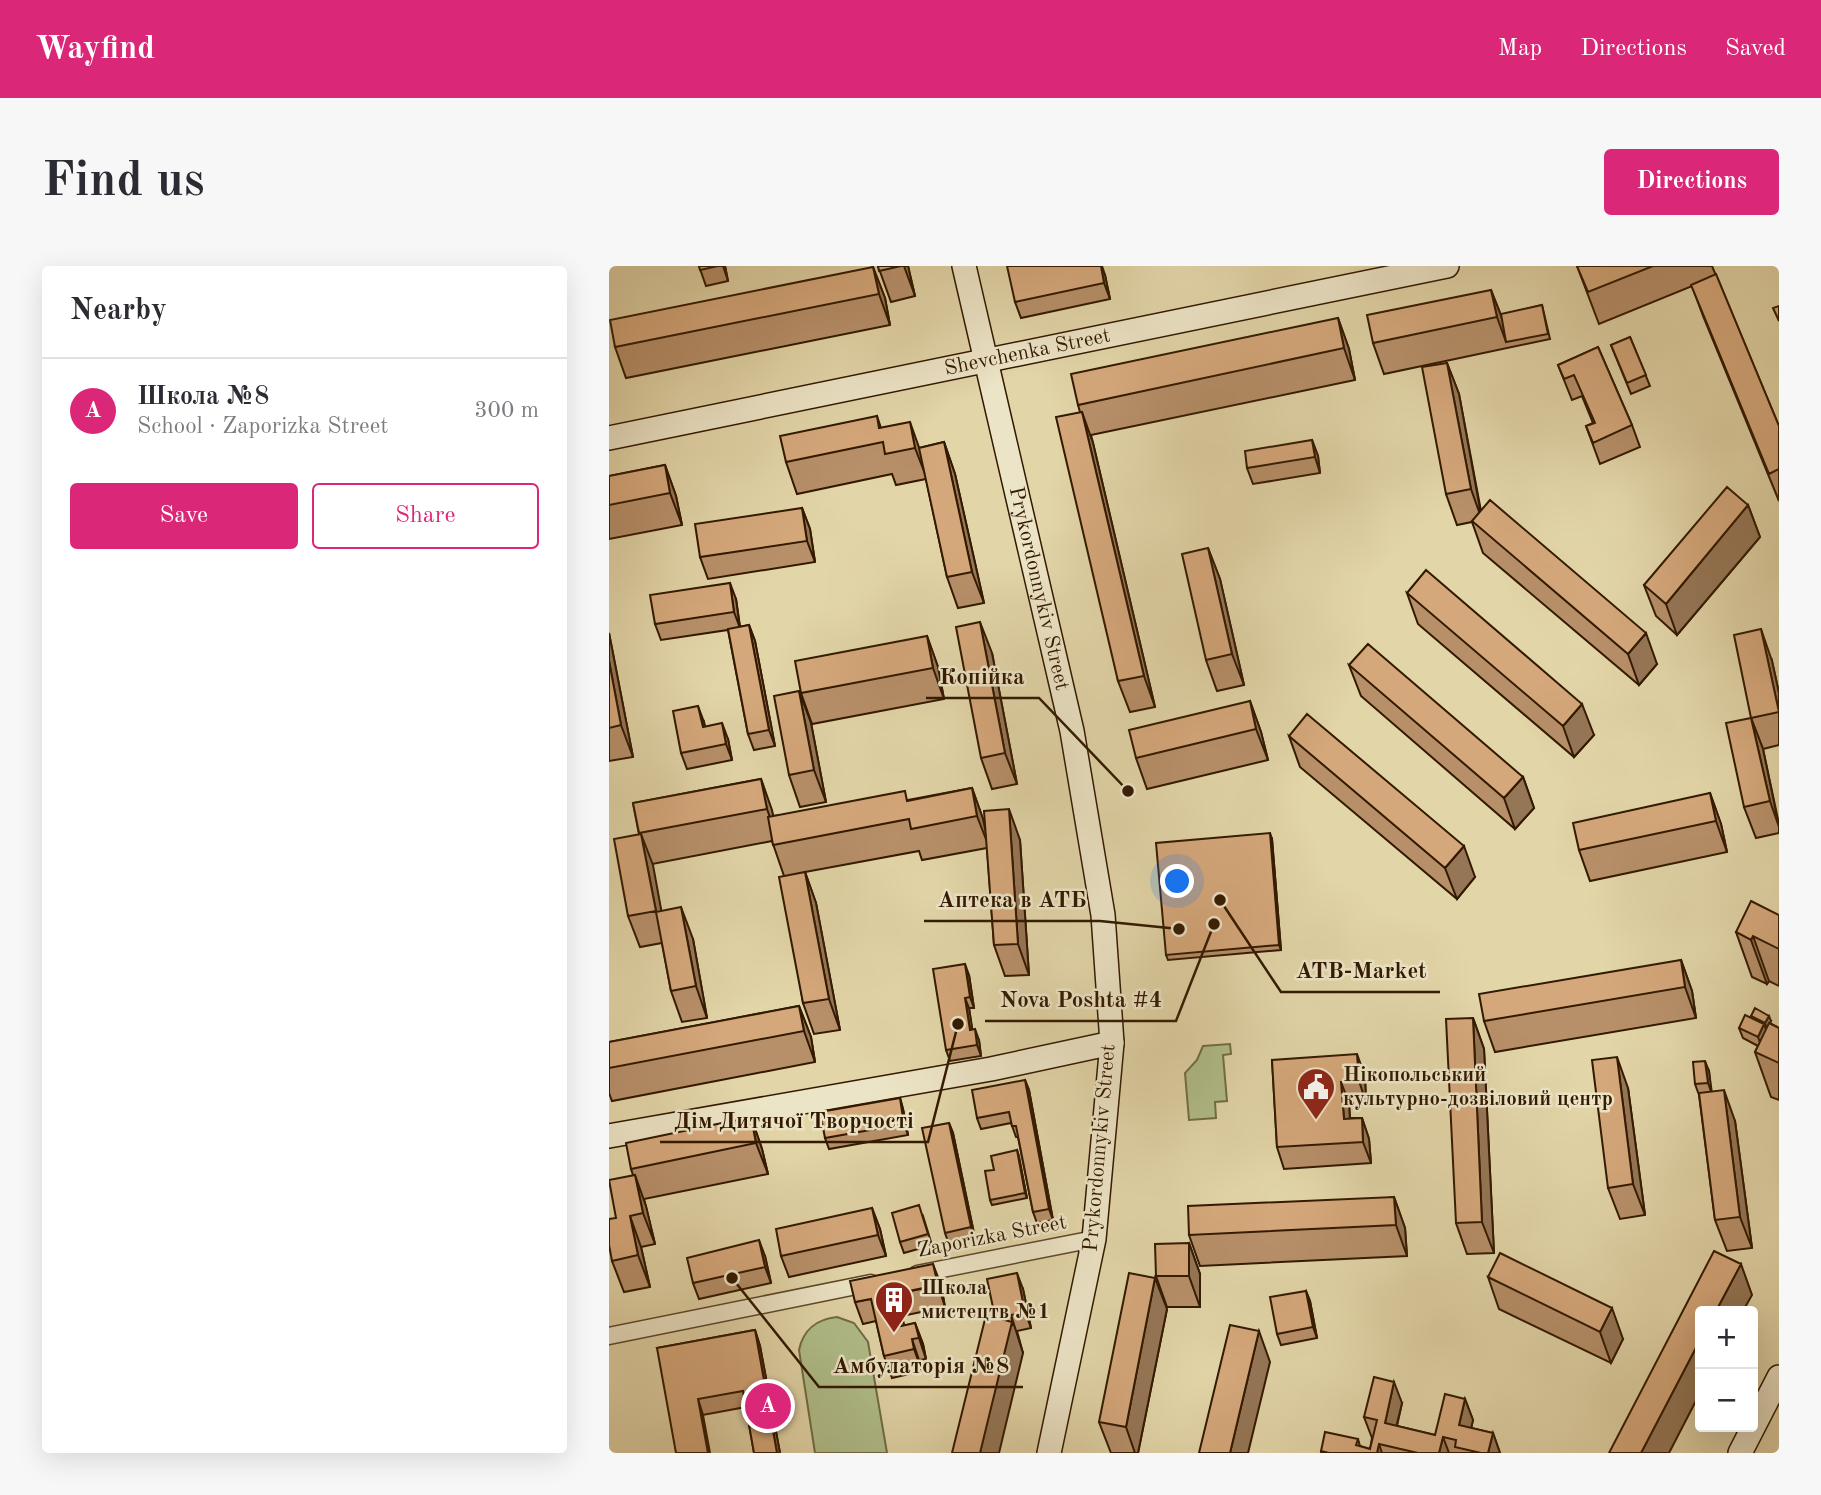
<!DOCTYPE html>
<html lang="en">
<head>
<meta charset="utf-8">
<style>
  :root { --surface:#fff; --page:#f7f7f7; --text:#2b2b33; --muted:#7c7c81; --line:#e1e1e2; --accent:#db2777 }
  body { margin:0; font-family:"Old Standard TT",serif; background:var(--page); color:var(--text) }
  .controls { position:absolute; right:21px; bottom:21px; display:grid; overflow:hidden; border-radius:7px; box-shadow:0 7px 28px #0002 }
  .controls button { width:63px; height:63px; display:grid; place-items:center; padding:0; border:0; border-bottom:2px solid var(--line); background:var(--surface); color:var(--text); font:35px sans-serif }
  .you { position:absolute; left:569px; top:616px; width:24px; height:24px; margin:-18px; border:5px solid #fff; border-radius:50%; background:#1a73e8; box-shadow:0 0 0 10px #1a73e833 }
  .badge { display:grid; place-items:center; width:46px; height:46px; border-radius:50%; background:var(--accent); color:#fff; font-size:23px; font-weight:700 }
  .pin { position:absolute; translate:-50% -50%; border:4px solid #fff; box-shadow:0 2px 7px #0006 }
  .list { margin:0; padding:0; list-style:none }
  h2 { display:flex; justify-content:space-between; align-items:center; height:91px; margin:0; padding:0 28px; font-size:30px }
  h2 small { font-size:23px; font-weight:400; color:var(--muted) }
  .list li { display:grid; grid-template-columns:46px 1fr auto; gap:21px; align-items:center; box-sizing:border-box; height:105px; padding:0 28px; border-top:2px solid var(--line) }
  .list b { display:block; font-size:26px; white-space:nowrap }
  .list p { margin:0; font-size:23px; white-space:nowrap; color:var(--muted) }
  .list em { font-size:23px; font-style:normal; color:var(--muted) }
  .actions { display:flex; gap:14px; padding:21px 28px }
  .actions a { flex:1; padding:16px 0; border:2px solid var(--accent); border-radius:7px; text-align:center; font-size:24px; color:var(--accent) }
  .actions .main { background:var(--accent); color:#fff }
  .map { position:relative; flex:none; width:1170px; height:1187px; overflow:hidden; border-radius:7px }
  header { display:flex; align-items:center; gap:42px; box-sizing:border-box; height:98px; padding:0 35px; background:var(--accent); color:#fff }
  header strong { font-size:33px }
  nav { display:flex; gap:38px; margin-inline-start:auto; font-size:24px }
  .intro { display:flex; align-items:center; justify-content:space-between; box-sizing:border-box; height:168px; padding:0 42px }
  h1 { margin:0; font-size:49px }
  .button { padding:18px 32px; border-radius:7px; background:var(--accent); color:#fff; font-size:24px; font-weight:700 }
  main { display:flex; gap:42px; padding:0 42px }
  aside { flex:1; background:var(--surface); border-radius:7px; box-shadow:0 7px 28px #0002 }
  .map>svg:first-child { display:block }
  .green { fill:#b0be8a; stroke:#716c45; stroke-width:2 }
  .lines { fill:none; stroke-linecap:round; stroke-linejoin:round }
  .street-casing { stroke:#5e482a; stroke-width:19 }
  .secondary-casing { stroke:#321900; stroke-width:26 }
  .street { stroke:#ece4c6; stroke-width:16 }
  .secondary { stroke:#ece4c6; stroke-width:23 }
  .wall { fill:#b7906a; stroke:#321900; stroke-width:2 }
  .shaded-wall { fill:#957656; stroke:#321900; stroke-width:2 }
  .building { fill:#d5a87b; stroke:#321900; stroke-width:2 }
  .labels { text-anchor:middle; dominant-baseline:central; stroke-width:5; stroke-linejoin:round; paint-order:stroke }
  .street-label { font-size:21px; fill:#321900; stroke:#ece4c6 }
  .poi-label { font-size:21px; font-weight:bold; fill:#321900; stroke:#ece4c6; text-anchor:start }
  .leader { fill:none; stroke:#321900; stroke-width:2.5 }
  .callout-dot { fill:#321900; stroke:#ece4c6; stroke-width:2.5 }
  .callout-label { font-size:23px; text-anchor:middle; font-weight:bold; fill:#321900; stroke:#ece4c6; stroke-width:5; stroke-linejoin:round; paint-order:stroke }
</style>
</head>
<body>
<header>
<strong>Wayfind</strong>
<nav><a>Map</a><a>Directions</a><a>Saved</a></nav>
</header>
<div class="intro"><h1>Find us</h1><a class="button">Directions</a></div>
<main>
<aside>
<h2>Nearby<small></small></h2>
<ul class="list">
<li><span class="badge">A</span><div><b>Школа №8</b><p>School · Zaporizka Street</p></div><em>300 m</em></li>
</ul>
<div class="actions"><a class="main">Save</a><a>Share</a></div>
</aside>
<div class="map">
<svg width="1170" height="1187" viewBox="0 0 1170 1187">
  <rect width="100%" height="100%" fill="#e2d5a8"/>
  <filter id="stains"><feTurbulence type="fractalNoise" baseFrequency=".00286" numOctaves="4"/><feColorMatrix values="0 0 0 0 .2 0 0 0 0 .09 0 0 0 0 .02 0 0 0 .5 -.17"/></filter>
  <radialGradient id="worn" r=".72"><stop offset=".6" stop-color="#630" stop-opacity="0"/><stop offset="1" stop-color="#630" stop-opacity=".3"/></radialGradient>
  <path class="green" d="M621 778 622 788 614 789 618 835 606 836 607 852 580 854 576 807 588 794 594 780Z
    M228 1051 245 1057 259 1076 278 1187H206L190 1084C194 1064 208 1053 228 1051Z"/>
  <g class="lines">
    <defs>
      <path id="street" d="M308 1008 485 973
        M0 1070 262 1017"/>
      <g id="secondary">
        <path id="s1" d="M355 0 463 465 494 649 503 777 485 973 440 1187"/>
        <path id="s2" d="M0 172 838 0"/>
        <path d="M0 870 382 803 503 777"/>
        <path d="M1131 1187 1170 1111"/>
      </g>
    </defs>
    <use href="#street" class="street-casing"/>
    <use href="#secondary" class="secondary-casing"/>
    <use href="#street" class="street"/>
    <use href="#secondary" class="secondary"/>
  </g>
  <path class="wall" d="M90 0H116L119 15 97 20Z
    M269 0H299L306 30 282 36Z
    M968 0H1103L1170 160V235L1094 50 1083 20 990 58Z
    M264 1 276 32 281 59 17 112 6 81Z
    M496 9 501 33 412 52 406 36Z
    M882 24 892 49 933 39 941 73 775 108 764 77Z
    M729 52 740 83 746 114 482 169 484 177 546 441 521 446 509 415 471 146 469 139Z
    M1021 71 1041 120 1022 128 1002 79Z
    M989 81 1023 159 1031 181 991 198 977 160 984 157 973 130 963 134 949 99Z
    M838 97 850 128 872 245 1048 398 1030 419 874 287 863 256 848 259 837 228Z
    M268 150 272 162 310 182 335 176 346 208 375 337 349 342 338 311 317 213 287 219 283 208 188 228 177 196Z
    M703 174 709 190 711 207 644 218 638 202Z
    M56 199 67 230 73 259 0 273V210Z
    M1139 239 1151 271 1068 369 1047 350 1035 319Z
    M193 242 201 263 206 296 99 313 91 291Z
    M599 282 611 313 635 419 608 425 597 394Z
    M798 327 985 469 965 491 809 358Z
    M127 333 131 361 140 359 146 375 166 480 145 484 139 468 119 364 52 374 46 358Z
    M0 367 24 491 0 495Z
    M318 370 329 401 335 433 203 458 192 427Z
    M383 387 408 518 383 523 372 492Z
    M1163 395 1170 427V479L1154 483 1142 452Z
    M740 399 914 511 925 542 906 563 752 430Z
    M641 435 652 466 659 494 538 523 527 492Z
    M1142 452 1154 483 1170 558V567L1147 572 1135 541Z
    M95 456 96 461 119 473 123 494 78 503 72 487Z
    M202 457 217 536 191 541 180 509Z
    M680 470 866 611 848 633 691 501Z
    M152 513 164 550 299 534 363 522 374 553 377 569 411 574 420 709 396 710 385 679 378 582 313 594 310 585 196 606 207 637 231 764 205 768 194 737 175 610 163 575 43 598 52 645 84 673 98 752 73 756 62 725 53 677 31 681 19 650 30 568 24 537Z
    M1101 527 1112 558 1118 586 981 615 970 584Z
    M663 573 672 684 559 694 557 689Z
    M1170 649V720L1160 715 1158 718 1143 711 1127 666Z
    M1072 694 1083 725 1087 752 886 786 875 755Z
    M360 709 365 742H360L363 763 370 774 372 790 341 795 337 784Z
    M190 740 202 771 206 796 3 835 0 827V776Z
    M1142 750 1162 755 1161 757 1170 762V834L1162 831 1146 786 1149 780 1134 772 1130 762 1142 752Z
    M864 752 875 783 885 987 858 988 847 957Z
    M663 794 756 810 757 836 740 837 741 852H753L760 873 762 897 675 903 668 881Z
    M1100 805 1102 825 1126 855 1143 982 1118 985 1106 954 1090 829 1086 818Z
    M416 814 420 824 444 954 428 957 424 946 409 871H407L402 857 372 863 368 852Z
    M1019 822 1036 949 1011 953 999 922Z
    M291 832 294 843 299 869 220 883 216 872Z
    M142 851 153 883 159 908 35 933 46 978 32 981 41 1021 15 1026 3 995 7 952 24 909 22 903Z
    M340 857 344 867 366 972 340 978 336 967Z
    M408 884 418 932 383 939 381 934 385 904Z
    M785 931 796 962 798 990 591 1000 580 969Z
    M263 942 271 963 277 990 180 1011 172 990Z
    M314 950 323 979 295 987 291 976Z
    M580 977 591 1008V1041H558L547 1010Z
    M156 990 162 1017 90 1033 84 1017Z
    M879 1011 1014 1073 1002 1097 890 1043Z
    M332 1019 336 1041 293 1050 295 1060 306 1057 314 1078 317 1093 310 1094 313 1105 283 1112 275 1090 267 1055 254 1058 246 1036Z
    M414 1023 422 1062 408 1065 414 1087 386 1051Z
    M697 1025 701 1035 708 1072 672 1079 668 1068Z
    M558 1043 529 1187H502L490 1156Z
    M146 1064 151 1080 171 1187H145L137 1141 94 1149 48 1082Z
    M856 1133 864 1154 862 1162 884 1167 891 1187H712V1185L749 1173 751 1180 761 1183 763 1172 755 1151 793 1137 788 1160 826 1169Z"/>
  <path class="shaded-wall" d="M114 0H116L119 15Z
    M295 0H299L306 30Z
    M492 0H493L496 9 501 33 495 17Z
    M264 1 276 32 281 59 270 28Z
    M882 24 894 55 897 76 888 51Z
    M729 52 740 83 746 114 735 82Z
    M838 97 850 128 873 254 862 223Z
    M473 146 484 177 546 441 535 410Z
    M301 156 312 187 318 213 306 182Z
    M703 174 709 190 711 207 706 191Z
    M335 176 346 208 375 337 363 306Z
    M56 199 67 230 73 259 61 227Z
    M1139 239 1151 271 1068 369 1057 338Z
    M193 242 201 263 206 296 198 275Z
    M599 282 611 313 635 419 623 388Z
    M121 317 127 333 131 362 125 346Z
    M371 356 383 387 408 518 396 487Z
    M140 359 146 375 166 480 160 464Z
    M1152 363 1163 395 1170 427V447Z
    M0 367 24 491 12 459 0 395Z
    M1037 367 1048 398 1030 419 1019 388Z
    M318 370 329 401 335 433 324 402Z
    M190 425 202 457 217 536 205 504Z
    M641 435 652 466 659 494 647 463Z
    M973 438 985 469 965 491 954 460Z
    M89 440 95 456 99 477 94 461Z
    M1142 452 1154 483 1170 561 1161 535Z
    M113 457 119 473 123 494 117 478Z
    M914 511 925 542 906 563 895 532Z
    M152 513 163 544 169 574 158 543Z
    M363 522 374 553 380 581 368 550Z
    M1101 527 1112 558 1118 586 1107 555Z
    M400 543 411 574 420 709 409 678Z
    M661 567 663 573 672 684 670 679Z
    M32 568 44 599 58 676 47 645Z
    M855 580 866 611 848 633 836 602Z
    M196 606 207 637 231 764 220 733Z
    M72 641 84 673 98 752 87 720Z
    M1144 670 1160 715 1158 718 1142 674Z
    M1072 694 1083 725 1087 752 1076 721Z
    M356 698 360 709 365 742 361 731Z
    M356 732 360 742 365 774 361 764Z
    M190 740 202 771 206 796 195 765Z
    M1160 750 1162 755 1158 763 1156 757Z
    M864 752 875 783 885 987 873 956Z
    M1155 758 1159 769 1153 782 1149 771Z
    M366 763 370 774 372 790 368 779Z
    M748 788 756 810 757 836 750 815Z
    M1008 791 1019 822 1036 949 1024 918Z
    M1096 795 1100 805 1103 828 1099 817Z
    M416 814 420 824 444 954 440 943Z
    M732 816 740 837 742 874 735 853Z
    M1115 824 1126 855 1143 982 1131 951Z
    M291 832 294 843 299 869 295 858Z
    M142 851 153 883 159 908 147 877Z
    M753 852 760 873 762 897 754 876Z
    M340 857 344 867 366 972 362 961Z
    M408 884 410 890 418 932 416 927Z
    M26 909 37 940 46 978 34 947Z
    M785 931 796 962 798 990 787 959Z
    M263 942 271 963 277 990 269 969Z
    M21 950 32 981 41 1021 29 989Z
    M150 974 156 990 162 1017 156 1001Z
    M580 977 591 1008V1041L580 1010Z
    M324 998 332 1019 336 1041 329 1019Z
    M1132 998 1143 1029 1134 1045H1107Z
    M408 1007 414 1023 422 1062 416 1046Z
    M546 1012 558 1043 529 1187H526L517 1161Z
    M697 1025 701 1035 708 1072 704 1061Z
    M285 1028 293 1050 300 1082 292 1060Z
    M1003 1042 1014 1073 1002 1097 991 1066Z
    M402 1049 414 1087 390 1187H371Z
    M306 1057 314 1078 317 1093 310 1072Z
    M146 1064 151 1080 171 1187H168Z
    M650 1065 661 1096 639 1187H621Z
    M303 1073 310 1094 313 1105 305 1083Z
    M1091 1074V1127L1060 1187H1032Z
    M785 1116 793 1137 783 1178 776 1157Z
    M89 1133 94 1149 101 1187H99Z
    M856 1133 864 1154 858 1180 850 1159Z
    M884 1167 891 1187H879Z
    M834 1171 840 1187H830Z
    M770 1178 773 1187H768Z"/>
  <path class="building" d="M90 0H109L91 4Z
    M269 0H292L270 5Z
    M398 0H492L495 17 406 36Z
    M968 0H1044L979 26Z
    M264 1 270 28 6 81 1 54Z
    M1107 8 1170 160V203L1160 208 1082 19Z
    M882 24 888 51 764 77 758 49Z
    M933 39 939 68 897 76 892 48Z
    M1170 40V55L1164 42Z
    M729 52 735 82 469 139 462 108Z
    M1021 71 1037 109 1018 117 1002 79Z
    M989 81 1023 159 984 177 977 160 986 157 965 109 955 113 949 99Z
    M838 97 862 223 837 228 813 101Z
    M473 146 535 410 509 415 447 151Z
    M268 150 270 162 301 156 306 182 276 188 274 176 177 196 171 170Z
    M703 174 706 191 638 202 636 185Z
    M335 176 363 306 338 311 310 182Z
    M56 199 61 227 0 239V210Z
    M1118 221 1139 239 1057 338 1035 319Z
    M881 234 1037 367 1019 388 863 255Z
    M193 242 198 275 91 291 86 258Z
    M599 282 623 388 597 394 573 288Z
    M817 304 973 438 954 460 798 327Z
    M121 317 125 346 46 358 41 329Z
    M371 356 396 487 372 492 347 361Z
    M140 359 160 464 139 468 119 363Z
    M1152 363 1170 446 1142 452 1125 369Z
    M318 370 324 402 192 427 186 395Z
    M759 378 914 511 895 532 740 399Z
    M0 395 12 459 0 462Z
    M190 425 205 504 180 509 165 430Z
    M641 435 647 463 527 492 520 464Z
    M89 440 94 461 113 457 117 478 72 487 64 445Z
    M698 448 855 580 836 602 680 470Z
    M1142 452 1161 535 1135 541 1117 457Z
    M152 513 158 543 30 567 24 537Z
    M363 522 368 550 302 563 300 553 164 579 159 551 296 525 298 535Z
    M1101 527 1107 555 970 584 964 557Z
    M400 543 409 678 385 679 375 545Z
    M661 567 670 679 557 689 547 577Z
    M32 568 47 645 19 650 5 573Z
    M196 606 220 733 194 737 170 611Z
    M1142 635 1170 649V683L1144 670 1142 674 1127 666Z
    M72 641 87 720 62 725 47 646Z
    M1072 694 1076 721 875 755 870 728Z
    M356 698 361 731 356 732 361 764 366 763 368 779 337 784 324 703Z
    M190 740 195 765 0 802V776Z
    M1146 742 1160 750 1156 757 1142 750Z
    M1136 749 1155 758 1149 771 1130 762Z
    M864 752 873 956 847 957 837 753Z
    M1160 757 1170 762V797L1146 786Z
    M748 788 750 815 732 816 735 853 753 852 754 876 668 881 663 794Z
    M1008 791 1024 918 999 922 983 794Z
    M1096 795 1099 817 1086 818 1084 796Z
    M416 814 440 943 424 946 407 860H403L400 846 368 852 363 824Z
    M1115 824 1131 951 1106 954 1090 827Z
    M291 832 295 858 216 872 211 846Z
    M142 851 147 877 22 903 17 877Z
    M340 857 362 961 336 967 313 862Z
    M408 884 416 927 381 934 376 905 385 904 382 890Z
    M26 909 34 947 21 950 29 989 3 995 0 979V953L7 952 0 914Z
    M785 931 787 959 580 969 579 940Z
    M310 939 319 968 291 976 283 947Z
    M263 942 269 969 172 990 167 963Z
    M150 974 156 1001 84 1017 78 992Z
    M580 977V1010H547L546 978Z
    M1105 985 1132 998 1107 1045H1091V1074L1032 1187H1000Z
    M891 987 1003 1042 991 1066 879 1011Z
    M324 998 329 1019 285 1028 292 1060 306 1057 310 1072 303 1073 305 1083 275 1090 262 1033 246 1036 241 1015Z
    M408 1007 416 1046 402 1049 404 1060 403 1056 386 1051 378 1013Z
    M520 1007 546 1012 517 1161 490 1156Z
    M697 1025 704 1061 668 1068 661 1031Z
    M377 1049 403 1056 371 1187H343Z
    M621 1059 650 1065 621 1187H590Z
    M146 1064 168 1187H145L134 1125 89 1133 99 1187H67L48 1082Z
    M765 1111 785 1116 776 1157 826 1169 836 1128 856 1133 850 1159 884 1167 879 1187H872L846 1181 847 1174 834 1171 830 1187H809L770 1178 768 1187H720L712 1185 716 1166 749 1173 747 1179 761 1183 768 1154 755 1151Z"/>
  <defs>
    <symbol id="civic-pin" viewBox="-11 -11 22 30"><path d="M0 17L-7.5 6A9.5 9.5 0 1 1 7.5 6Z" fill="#8f2418" stroke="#ece4c6"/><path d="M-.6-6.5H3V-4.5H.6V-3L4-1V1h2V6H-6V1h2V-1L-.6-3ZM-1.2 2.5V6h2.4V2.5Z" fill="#fff"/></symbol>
    <symbol id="building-pin" viewBox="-11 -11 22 30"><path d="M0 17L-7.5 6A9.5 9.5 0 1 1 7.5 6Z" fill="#8f2418" stroke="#ece4c6"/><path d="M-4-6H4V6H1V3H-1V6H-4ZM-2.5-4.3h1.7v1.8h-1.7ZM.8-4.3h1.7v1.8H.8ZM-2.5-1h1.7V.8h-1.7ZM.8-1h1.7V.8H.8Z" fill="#fff"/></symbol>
  </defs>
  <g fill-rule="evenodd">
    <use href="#civic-pin" x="685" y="799" width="44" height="60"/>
    <use href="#building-pin" x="263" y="1012" width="44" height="60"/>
  </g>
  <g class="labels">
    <g class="street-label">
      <text stroke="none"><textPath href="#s2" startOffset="427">Shevchenka Street</textPath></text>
      <text stroke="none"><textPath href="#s1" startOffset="331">Prykordonnykiv Street</textPath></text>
      <text transform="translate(491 882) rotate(-85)">Prykordonnykiv Street</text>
      <text transform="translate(383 971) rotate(-11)">Zaporizka Street</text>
    </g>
    <g class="poi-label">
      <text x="734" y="809">Нікопольський<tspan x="734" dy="24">культурно-дозвіловий центр</tspan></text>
      <text x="312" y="1022">Школа<tspan x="312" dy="24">мистецтв №1</tspan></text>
    </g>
  </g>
  <path class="leader" d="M519 525L430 432H317M570 663L491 655H315M611 634L672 726H831M605 658L567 755H376M349 758L319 876H51M123 1012L210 1121H414"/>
  <g class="callout-dot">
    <circle cx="519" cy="525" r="7"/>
    <circle cx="570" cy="663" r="7"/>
    <circle cx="611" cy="634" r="7"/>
    <circle cx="605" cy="658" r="7"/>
    <circle cx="349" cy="758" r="7"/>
    <circle cx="123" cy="1012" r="7"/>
  </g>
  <g class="callout-label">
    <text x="373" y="418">Копійка</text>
    <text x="403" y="641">Аптека в АТБ</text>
    <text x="752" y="712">ATB-Market</text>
    <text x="472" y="741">Nova Poshta #4</text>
    <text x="185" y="862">Дім Дитячої Творчості</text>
    <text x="312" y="1107">Амбулаторія №8</text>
  </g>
  <rect width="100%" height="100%" filter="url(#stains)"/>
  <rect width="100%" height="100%" fill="url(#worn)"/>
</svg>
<div class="controls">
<button>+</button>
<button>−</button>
</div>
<div class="you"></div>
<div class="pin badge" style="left:159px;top:1140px">A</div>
</div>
</main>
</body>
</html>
